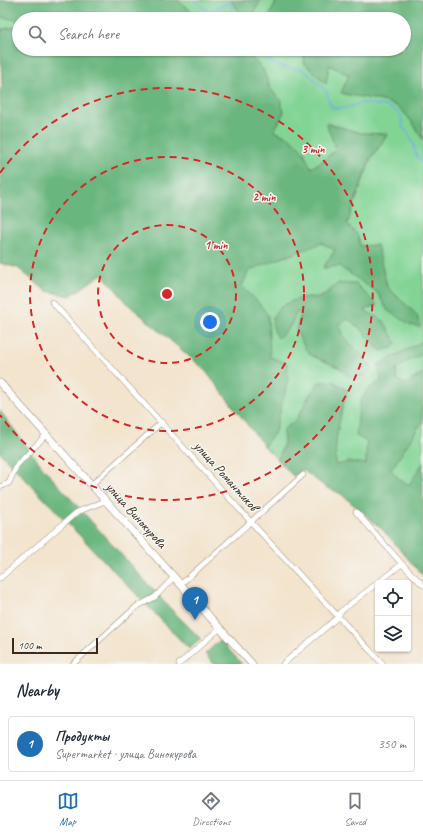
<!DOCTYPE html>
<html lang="en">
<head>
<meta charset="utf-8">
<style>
  :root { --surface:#fff; --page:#f2f2f3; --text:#1f2937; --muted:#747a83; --line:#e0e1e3; --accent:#1f6fb2 }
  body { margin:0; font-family:Caveat,sans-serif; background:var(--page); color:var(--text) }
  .controls { position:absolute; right:12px; bottom:12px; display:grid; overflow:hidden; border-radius:4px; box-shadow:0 1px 3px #0004 }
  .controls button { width:36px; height:36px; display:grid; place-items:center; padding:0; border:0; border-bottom:1px solid var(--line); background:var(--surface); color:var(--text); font:20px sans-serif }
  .scale { position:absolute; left:12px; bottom:10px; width:86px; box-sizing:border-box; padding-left:4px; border:2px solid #3b2a1e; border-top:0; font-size:11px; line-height:14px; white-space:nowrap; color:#3b2a1e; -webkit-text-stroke:3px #f6f6f2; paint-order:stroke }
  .you { position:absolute; left:210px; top:322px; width:14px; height:14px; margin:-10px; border:3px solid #fff; border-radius:50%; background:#1a73e8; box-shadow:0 0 0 6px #1a73e833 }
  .badge { display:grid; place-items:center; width:26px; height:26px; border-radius:50%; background:var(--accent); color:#fff; font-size:13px; font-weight:700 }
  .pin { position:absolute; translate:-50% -33px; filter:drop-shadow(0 1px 2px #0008) }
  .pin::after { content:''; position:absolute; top:21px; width:14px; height:12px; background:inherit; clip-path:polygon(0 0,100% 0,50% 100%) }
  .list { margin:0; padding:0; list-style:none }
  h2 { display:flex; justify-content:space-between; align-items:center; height:52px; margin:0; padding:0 16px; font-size:17px }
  h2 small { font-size:13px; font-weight:400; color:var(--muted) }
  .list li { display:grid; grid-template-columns:26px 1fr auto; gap:12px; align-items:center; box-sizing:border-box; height:56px; margin:0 8px 8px; padding:0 8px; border:1px solid var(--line); border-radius:4px }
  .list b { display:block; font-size:15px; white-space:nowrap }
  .list p { margin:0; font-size:13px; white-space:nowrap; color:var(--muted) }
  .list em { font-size:13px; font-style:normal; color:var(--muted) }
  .icon { flex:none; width:22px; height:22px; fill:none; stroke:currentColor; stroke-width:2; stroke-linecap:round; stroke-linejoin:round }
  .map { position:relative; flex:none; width:423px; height:664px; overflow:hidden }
  .search { position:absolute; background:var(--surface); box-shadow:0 1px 3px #0004; left:12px; right:12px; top:12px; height:44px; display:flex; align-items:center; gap:10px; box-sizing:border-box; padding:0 14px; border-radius:22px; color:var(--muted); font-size:15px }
  .sheet { height:116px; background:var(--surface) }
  nav { display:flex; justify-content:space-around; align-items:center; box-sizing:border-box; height:56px; border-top:1px solid var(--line); background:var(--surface); font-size:11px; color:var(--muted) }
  nav a { display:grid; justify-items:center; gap:2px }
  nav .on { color:var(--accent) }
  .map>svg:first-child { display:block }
  .green { fill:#82d495; stroke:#5e7f5a; fill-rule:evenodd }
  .forest { fill:#69b67e; stroke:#52704e }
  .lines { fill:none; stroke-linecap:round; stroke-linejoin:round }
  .stream { stroke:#76a9e2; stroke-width:1.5 }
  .street-casing { stroke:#978776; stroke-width:6 }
  .secondary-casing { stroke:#978776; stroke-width:8 }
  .street { stroke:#fff; stroke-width:5 }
  .secondary { stroke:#fff; stroke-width:7 }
  .ring { fill:none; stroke:#d62828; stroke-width:2; stroke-dasharray:7 5 }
  .labels { text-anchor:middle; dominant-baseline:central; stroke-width:3; stroke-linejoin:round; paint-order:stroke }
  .street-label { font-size:14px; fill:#3b2a1e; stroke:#f6f6f2 }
  .centre { fill:#d62828; stroke:#f6f6f2; stroke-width:2 }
  .ring-label { font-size:12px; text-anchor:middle; font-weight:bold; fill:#d62828; stroke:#f6f6f2; stroke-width:3; stroke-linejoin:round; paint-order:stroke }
</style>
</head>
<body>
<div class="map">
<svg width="423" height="664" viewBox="0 0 423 664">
  <rect width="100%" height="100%" fill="#f6f6f2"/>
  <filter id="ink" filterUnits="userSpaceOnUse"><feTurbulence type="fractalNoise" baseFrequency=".025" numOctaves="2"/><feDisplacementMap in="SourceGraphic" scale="8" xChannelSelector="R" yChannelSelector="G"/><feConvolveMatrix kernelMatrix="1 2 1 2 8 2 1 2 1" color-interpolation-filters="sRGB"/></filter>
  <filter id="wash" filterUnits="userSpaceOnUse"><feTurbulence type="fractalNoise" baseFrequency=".012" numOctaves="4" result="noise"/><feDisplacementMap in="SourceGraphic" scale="16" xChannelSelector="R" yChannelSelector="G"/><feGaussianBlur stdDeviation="0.9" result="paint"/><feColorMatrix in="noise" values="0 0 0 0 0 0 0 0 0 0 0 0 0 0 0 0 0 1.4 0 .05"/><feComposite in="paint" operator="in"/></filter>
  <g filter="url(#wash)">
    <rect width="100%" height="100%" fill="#f3e4ce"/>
    <path class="green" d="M177 0H231L243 17 247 19H201Z
      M261 0H277L268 19H250Z
      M0 17 19 20V26L2 29 0 34Z
      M241 49H305L304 63 326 83 329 65 349 75 341 93C355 97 389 99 399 108 409 116 416 128 423 140V341L378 365 381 381 368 389 366 464 349 462 336 466C333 440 341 415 347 390L319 383 309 396 297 419 283 430 284 443 278 460 264 446 275 432 281 406 256 300 242 286 249 270 322 243 335 250 324 268 339 266 377 292 388 311 402 301 387 287 377 245 360 246 358 235 347 224 371 159 388 134 361 133 326 123 336 149 324 160 311 168 290 138 274 131 284 112 280 100 270 88 263 69 250 56ZM338 283 377 305 363 310 370 341 362 330 348 319 339 325 344 337 361 355 349 377 340 368 311 355 301 313 297 312 308 297C323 298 328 292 338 283Z
      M423 354V373L406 384 397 380 396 369 410 360Z
      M423 420V463L409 485 399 479 391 470Z"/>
    <path class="forest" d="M0 0H177L201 19H19V20L0 17Z
      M231 0H261L250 19 243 17Z
      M277 0H423V140C416 128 409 116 399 108 388 99 355 97 341 93L349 75 329 65 326 84 304 63 305 49H404V19H268Z
      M19 26V49H241L250 56 263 69 270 88 280 100 284 112 274 131 290 138 303 150 311 168 324 160 336 149 326 123 361 133 388 134 370 159 347 224 358 235 360 246 377 245 387 287 417 315 420 327 411 325 388 311 377 292 339 266 323 268 335 250 322 243 249 270 242 286 256 300 268 315 270 357 287 363 288 380 275 432 264 446 204 369 129 305 102 274 70 296 46 291 18 268 0 263V90L2 87 0 34 2 30Z
      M338 283 356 284 377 305 364 310 384 321 396 343 392 348 381 351 370 341 362 330 348 319 339 325 344 337 355 348 372 367 366 376 349 377 340 368 311 355 305 348 296 331 301 313 297 312 289 328 278 338C262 313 283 302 306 297 310 297 314 299 318 298 326 296 333 288 338 283Z
      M423 341V354L410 360 396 369 397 380 406 384 423 373V420L391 470 399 479 409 485 423 463V576L383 530 341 494 324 486 303 470 294 477 278 460 284 443 283 430 297 419 309 396 319 382 333 381 347 390C341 414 333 440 336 465L349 462 366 464 367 442 356 436 360 401 368 389 381 381 378 365Z
      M0 411 44 469 165 603 201 639 189 649 0 453Z
      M220 640 242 664H214L205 654Z"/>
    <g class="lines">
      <path class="stream" d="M193 0 209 11 225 4H232V19
        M262 49 268 51 270 62 285 68 302 69 313 78 327 92 329 102 333 108H344L363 103 385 106 393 109 401 116 403 128 408 133 414 145 415 153 423 164"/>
    </g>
  </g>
  <g filter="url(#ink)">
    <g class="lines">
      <defs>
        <path id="street" d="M52 302C162 423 270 546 383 664
          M91 485 162 422
          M0 487 9 483 17 465 46 435
          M356 512 402 564 423 585
          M0 578 77 512 105 501
          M181 584 303 475
          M73 664 136 607 155 597 174 577
          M179 664 220 628
          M283 664 338 617 340 612 402 564"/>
        <path id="secondary" d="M0 383 252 664"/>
      </defs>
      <use href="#street" class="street-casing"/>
      <use href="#secondary" class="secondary-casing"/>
      <use href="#street" class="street"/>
      <use href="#secondary" class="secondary"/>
    </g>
  </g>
  <g class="ring">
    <circle cx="167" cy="294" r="69"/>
    <circle cx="167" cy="294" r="137"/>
    <path d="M0 173A206 206 0 1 1 0 415"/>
  </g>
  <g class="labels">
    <g class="street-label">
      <text transform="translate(226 476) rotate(48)">улица Романтиков</text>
      <text transform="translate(136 515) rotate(48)">улица Винокурова</text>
    </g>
  </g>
  <circle cx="167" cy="294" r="6" class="centre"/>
  <g class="ring-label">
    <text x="313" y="153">3 min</text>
    <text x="264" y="201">2 min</text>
    <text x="216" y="249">1 min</text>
  </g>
</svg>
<div class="controls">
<button><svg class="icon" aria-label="locate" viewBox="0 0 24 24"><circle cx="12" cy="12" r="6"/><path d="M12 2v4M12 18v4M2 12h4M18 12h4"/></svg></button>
<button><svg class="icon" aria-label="layers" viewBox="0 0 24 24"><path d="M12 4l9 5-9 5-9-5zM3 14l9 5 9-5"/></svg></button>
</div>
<div class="scale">100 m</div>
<div class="you"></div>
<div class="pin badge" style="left:195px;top:620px">1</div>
<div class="search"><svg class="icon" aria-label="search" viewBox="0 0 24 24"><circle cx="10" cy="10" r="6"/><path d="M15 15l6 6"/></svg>Search here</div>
</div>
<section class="sheet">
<h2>Nearby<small></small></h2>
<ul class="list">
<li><span class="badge">1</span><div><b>Продукты</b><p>Supermarket · улица Винокурова</p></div><em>350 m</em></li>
</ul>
</section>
<nav>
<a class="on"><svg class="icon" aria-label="map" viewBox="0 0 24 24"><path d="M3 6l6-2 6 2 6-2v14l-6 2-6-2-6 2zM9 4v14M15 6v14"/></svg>Map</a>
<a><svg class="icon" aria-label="directions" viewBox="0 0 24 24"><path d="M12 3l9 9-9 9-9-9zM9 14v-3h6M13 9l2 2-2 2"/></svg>Directions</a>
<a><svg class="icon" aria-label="saved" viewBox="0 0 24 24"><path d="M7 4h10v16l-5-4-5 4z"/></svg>Saved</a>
</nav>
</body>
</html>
